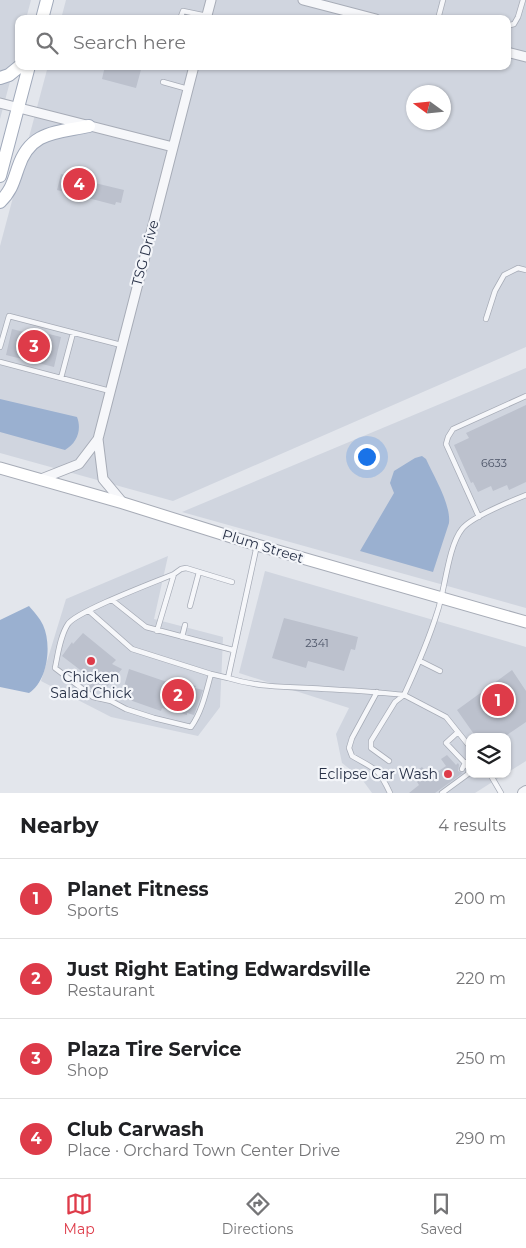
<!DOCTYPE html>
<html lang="en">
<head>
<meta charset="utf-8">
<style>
  :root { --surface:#fff; --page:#f6f6f6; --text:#202124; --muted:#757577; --line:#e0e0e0; --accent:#de3b49 }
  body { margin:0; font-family:Montserrat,sans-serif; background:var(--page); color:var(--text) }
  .controls { position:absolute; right:15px; bottom:15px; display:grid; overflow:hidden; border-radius:10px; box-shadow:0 1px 4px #0004 }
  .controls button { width:45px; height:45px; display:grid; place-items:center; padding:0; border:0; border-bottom:1px solid var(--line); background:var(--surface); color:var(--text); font:25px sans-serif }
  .compass { position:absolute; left:406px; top:85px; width:45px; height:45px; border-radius:50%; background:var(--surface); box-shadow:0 1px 4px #0004; rotate:285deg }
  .you { position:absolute; left:366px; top:456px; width:18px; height:18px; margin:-12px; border:4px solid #fff; border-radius:50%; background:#1a73e8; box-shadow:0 0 0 8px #1a73e833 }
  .badge { display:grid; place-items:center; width:32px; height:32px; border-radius:50%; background:var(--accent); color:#fff; font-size:16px; font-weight:700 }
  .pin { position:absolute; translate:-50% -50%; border:2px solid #fff; box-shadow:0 1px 5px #0006 }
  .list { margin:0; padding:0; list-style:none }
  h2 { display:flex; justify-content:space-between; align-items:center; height:65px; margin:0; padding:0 20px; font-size:21px }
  h2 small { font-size:16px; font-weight:400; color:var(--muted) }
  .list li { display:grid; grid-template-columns:32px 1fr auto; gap:15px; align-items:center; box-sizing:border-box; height:80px; padding:0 20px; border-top:1px solid var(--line) }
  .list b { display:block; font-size:19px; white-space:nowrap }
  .list p { margin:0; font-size:16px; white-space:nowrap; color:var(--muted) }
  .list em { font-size:16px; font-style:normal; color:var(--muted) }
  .icon { flex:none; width:28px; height:28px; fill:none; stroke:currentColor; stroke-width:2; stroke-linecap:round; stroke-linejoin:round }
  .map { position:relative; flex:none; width:526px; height:793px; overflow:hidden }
  .search { position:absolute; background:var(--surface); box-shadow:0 1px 4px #0004; left:15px; right:15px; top:15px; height:55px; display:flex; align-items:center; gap:12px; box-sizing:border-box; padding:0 18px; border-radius:10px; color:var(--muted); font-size:19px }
  .sheet { height:385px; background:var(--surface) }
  nav { display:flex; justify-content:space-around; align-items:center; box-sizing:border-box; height:70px; border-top:1px solid var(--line); background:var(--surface); font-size:14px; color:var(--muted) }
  nav a { display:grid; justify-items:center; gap:2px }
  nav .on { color:var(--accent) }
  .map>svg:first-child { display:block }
  .built { fill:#d0d5df; fill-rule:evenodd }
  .water { fill:#9ab0d0 }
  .building { fill:#bcc1cd }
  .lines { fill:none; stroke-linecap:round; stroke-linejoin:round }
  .service-casing { stroke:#a7acb7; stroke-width:6 }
  .minor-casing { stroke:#a7acb7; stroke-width:11 }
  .tertiary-casing { stroke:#a7acb7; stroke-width:12 }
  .secondary-casing { stroke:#a7acb7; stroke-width:13 }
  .primary-casing { stroke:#a0a9ba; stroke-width:14 }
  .service { stroke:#f6f7fa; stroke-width:4.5 }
  .minor { stroke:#f6f7fa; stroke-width:9 }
  .tertiary { stroke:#f6f7fa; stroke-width:10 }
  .secondary { stroke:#fff; stroke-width:11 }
  .primary { stroke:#fff; stroke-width:12 }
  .poi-dot { fill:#de3b49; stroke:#f3f5f9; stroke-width:2 }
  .labels { text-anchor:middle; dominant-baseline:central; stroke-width:4.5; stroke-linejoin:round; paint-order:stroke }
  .number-label { font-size:11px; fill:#4d5568 }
  .street-label { font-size:14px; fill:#283147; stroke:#f3f5f9 }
  .poi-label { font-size:14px; fill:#283147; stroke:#f3f5f9 }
</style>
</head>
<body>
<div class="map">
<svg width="526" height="793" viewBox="0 0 526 793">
  <rect width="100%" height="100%" fill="#e3e6ec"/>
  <path class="built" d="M0 0H31L26 19H19V48L0 119Z
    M66 0H526V347L173 501 0 453V246L48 66H507V19H61ZM414 92H444V122H414Z
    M526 368V608L182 512Z
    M168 556 154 619 223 637 220 707 198 736 111 717 41 681 66 599Z
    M265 571 526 647V761L507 773V737H470V774H505L475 793H372L361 778 342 763 336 734 349 708 239 673Z"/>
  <path class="water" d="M0 399 77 417C82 430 77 443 65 450L0 432Z
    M422 456 426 459C434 477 451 504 449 523L433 572 360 551 394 493 390 483 394 471 415 458Z
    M29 606C33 611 40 618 43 625 52 644 48 681 29 693L0 687V620Z"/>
  <path class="building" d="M105 66H142L136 88 102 79Z
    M66 172 75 174 74 178 124 190 121 203 116 202 115 205 57 190 61 174 66 175Z
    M12 329 48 338 49 334 61 337 54 367 6 355Z
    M526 405V482L509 490 507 485 493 491 491 486 478 492 473 482 471 483 454 445 469 438 466 433Z
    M284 618 358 637 355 650 351 649 344 671 308 661 306 668 272 658Z
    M83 633 116 660 112 664 122 669 104 690 98 686 94 691 87 685 92 679 62 656 72 642 73 644Z
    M129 669 170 683 171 679 196 686 195 688 203 690 194 715 187 713V715L162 708 161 711 121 697Z
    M512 670 526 691V722L504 737H476L457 710Z
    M447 755 456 765 458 763 459 765 458 771 463 773 435 793H409L419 785 412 774 422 767 430 777 446 766 441 759Z"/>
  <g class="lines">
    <defs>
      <path id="service" d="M180 19 183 11 207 16
        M438 19 443 0
        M507 26 514 24 518 17 523 0
        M163 82 188 89
        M486 319 495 291 504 275 518 268 526 270
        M0 347 9 316 121 345
        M0 362 110 391
        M61 378 73 333
        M479 517 446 444 448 437 453 429 526 396
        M257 545 228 678C254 686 280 687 308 688 340 690 372 691 404 695 416 669 428 642 437 613 445 591 448 546 462 529 471 517 511 501 526 495
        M174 574 181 569 186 568 232 582
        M112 600 146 627 233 650
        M190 606 199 572
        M89 611 132 649 211 674 228 678
        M157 631 174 574C155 582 77 611 68 624 60 636 58 654 55 668L93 697 111 701 126 709 154 718 191 727C202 712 206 692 211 674
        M182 637 185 625
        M420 661 440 671
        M377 692 352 738 349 748 352 756C376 770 378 767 390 793
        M458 732 446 743 465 763 462 769
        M389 761 371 748V741L395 702 404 695 446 717 470 747
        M490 774 501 793
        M442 793 468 774 469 769 465 763 470 760"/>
      <path id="minor" d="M303 0 376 19
        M206 19 211 0
        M507 52 526 57
        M0 103 173 147
        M98 439 103 479 123 503
        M41 479 79 464 98 439 194 66"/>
      <path id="tertiary" d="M523 793 526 791"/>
      <path id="secondary" d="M0 468 123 503 257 545 526 622"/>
      <path id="primary" d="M42 19 47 0
        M0 78 9 75 20 66
        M0 176 29 66
        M0 202C11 191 13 183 18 168 30 131 55 133 89 126"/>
    </defs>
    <use href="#service" class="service-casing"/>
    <use href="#minor" class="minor-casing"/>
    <use href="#tertiary" class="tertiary-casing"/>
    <use href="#secondary" class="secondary-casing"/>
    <use href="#primary" class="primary-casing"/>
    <use href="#service" class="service"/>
    <use href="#minor" class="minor"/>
    <use href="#tertiary" class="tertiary"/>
    <use href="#secondary" class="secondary"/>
    <use href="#primary" class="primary"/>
  </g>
  <g class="poi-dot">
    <circle cx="91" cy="661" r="5"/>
    <circle cx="448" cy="774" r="5"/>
  </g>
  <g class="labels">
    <g class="number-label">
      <text x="494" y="463">6633</text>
      <text x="317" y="643">2341</text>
    </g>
    <g class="street-label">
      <text transform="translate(145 253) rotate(-75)">TSG Drive</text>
      <text transform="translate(263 546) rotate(17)">Plum Street</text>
    </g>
    <g class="poi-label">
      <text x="91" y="677">Chicken<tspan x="91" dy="16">Salad Chick</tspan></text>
      <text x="438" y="774" text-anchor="end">Eclipse Car Wash</text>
    </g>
  </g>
</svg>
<div class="controls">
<button><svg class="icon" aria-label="layers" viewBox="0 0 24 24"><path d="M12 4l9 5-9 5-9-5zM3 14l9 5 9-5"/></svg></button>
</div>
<svg class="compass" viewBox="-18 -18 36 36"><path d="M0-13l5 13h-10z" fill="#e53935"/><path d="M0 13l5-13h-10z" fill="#757577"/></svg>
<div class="you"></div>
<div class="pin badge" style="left:498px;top:700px">1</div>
<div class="pin badge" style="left:178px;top:695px">2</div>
<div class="pin badge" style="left:34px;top:346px">3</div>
<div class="pin badge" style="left:79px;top:184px">4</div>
<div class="search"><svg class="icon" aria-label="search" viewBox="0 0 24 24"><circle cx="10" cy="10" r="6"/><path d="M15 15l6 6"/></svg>Search here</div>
</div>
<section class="sheet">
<h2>Nearby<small>4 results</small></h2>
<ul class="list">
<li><span class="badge">1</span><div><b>Planet Fitness</b><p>Sports</p></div><em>200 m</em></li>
<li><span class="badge">2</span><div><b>Just Right Eating Edwardsville</b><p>Restaurant</p></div><em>220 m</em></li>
<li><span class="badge">3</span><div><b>Plaza Tire Service</b><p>Shop</p></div><em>250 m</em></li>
<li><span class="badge">4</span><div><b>Club Carwash</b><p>Place · Orchard Town Center Drive</p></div><em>290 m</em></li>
</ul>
</section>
<nav>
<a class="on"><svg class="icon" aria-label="map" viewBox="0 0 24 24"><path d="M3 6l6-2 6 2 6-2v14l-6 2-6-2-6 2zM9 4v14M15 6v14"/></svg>Map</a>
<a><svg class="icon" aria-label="directions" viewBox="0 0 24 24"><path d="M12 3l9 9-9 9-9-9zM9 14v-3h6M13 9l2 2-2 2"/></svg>Directions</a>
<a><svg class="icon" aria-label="saved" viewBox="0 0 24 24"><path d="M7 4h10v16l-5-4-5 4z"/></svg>Saved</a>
</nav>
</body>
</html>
